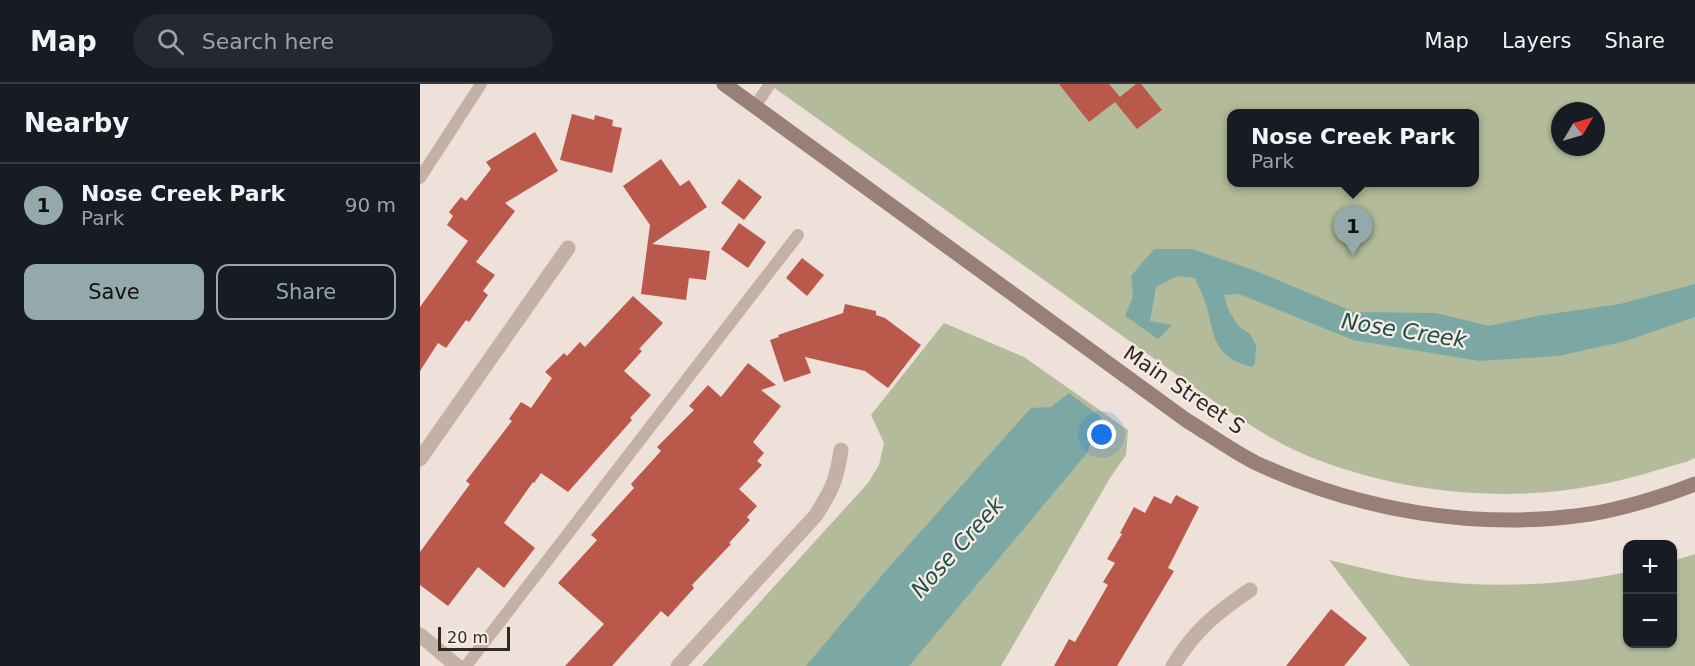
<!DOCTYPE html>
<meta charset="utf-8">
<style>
:root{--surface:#171b24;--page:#242831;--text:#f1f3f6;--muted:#9ea1a6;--line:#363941;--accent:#93a9aa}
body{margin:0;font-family:"DejaVu Sans",sans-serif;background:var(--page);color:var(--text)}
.controls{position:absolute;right:18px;bottom:18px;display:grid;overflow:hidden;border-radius:12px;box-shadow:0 2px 4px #0004}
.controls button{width:54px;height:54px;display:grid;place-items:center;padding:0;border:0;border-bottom:2px solid var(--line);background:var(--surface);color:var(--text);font:30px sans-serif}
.compass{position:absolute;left:1131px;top:18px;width:54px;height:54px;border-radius:50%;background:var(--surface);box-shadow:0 2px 4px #0004;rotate:52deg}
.scale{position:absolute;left:18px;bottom:15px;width:72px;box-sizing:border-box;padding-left:6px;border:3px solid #322826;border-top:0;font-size:16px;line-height:21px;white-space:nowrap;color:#322826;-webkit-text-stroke:4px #f6ece4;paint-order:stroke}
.you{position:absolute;left:682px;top:351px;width:21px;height:21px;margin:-15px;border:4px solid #fff;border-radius:50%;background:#1a73e8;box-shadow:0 0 0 9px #1a73e833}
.badge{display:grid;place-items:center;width:39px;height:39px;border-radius:50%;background:var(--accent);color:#111;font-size:20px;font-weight:700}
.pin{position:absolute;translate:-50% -50px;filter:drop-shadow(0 2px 3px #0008)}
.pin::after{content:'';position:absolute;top:32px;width:21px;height:18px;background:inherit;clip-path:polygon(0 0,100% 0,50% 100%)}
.popup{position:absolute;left:807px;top:25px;width:252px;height:78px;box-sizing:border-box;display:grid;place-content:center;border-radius:12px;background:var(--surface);filter:drop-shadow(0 2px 4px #0005);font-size:20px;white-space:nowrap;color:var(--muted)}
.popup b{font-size:22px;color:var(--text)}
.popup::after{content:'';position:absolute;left:50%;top:100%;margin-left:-12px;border:12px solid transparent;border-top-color:var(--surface)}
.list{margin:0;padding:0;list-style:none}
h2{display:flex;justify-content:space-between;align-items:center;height:78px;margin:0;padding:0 24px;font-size:26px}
h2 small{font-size:20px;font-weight:400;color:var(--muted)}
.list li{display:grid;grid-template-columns:39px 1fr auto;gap:18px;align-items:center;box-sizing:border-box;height:84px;padding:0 24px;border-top:2px solid var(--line)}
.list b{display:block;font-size:22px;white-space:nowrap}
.list p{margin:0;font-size:20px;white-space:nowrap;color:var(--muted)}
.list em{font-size:20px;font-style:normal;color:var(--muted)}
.actions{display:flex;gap:12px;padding:18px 24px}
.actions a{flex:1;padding:14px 0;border:2px solid var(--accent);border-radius:12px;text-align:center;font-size:21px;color:var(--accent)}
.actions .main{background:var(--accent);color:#111}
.icon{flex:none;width:33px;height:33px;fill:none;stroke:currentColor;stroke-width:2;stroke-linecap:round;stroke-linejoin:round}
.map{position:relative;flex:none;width:1275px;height:582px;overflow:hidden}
header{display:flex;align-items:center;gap:36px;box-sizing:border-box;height:84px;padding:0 30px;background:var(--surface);border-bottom:2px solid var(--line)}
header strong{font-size:28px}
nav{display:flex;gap:33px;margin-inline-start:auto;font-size:21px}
.search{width:420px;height:54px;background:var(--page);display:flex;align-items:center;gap:15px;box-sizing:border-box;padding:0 21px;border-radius:33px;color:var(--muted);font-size:22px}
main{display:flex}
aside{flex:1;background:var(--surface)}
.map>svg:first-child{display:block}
.green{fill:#b4bb9a;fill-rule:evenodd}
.water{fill:#7ba8a4}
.building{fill:#ba584b}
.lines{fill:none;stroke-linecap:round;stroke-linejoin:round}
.service{stroke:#c5b0a6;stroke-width:12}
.minor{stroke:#c5b0a6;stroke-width:15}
.secondary{stroke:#988078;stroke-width:15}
.labels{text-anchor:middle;stroke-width:4.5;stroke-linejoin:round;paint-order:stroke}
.street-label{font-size:21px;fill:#322826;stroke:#f6ece4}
.water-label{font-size:22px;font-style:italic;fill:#204f4c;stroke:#f6ece4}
</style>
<header>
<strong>Map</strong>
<div class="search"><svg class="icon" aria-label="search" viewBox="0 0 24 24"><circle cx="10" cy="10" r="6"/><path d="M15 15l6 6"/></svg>Search here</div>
<nav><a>Map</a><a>Layers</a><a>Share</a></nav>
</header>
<main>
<aside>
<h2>Nearby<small></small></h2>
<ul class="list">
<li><span class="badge">1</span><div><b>Nose Creek Park</b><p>Park</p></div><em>90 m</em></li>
</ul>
<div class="actions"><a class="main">Save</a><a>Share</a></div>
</aside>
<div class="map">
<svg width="1275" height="582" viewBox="0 0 1275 582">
<rect width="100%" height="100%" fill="#eee1d9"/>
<path class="green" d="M 349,0 L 1275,0 L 1275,374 L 1266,378 C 1236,386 1207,396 1177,401 C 1083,420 979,408 890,373 C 856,359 825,338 795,318 ZM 1140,27 L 1176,27 L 1176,63 L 1140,63 ZM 812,30 L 1054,30 L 1054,98 L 812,98 Z
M 524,239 L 604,273 L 708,346 L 706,371 L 690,394 L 581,582 L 282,582 L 448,399 L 459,381 L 464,359 L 451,331 Z
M 1275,470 L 1275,582 L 990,582 L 909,476 C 940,483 971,492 1003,496 C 1071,504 1141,502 1207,488 L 1208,560 L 1252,560 L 1253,477 Z"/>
<path class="water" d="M 734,165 L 772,165 L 839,188 L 934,228 L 1016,229 L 1069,242 L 1117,232 L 1200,220 L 1275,200 L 1275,233 L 1206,257 L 1138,272 L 1060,277 L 933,256 L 819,210 L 804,211 L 808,225 L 818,242 L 829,249 L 836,261 L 835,280 L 831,283 C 791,272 795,250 785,217 C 782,209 778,202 775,194 L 757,192 L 736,203 L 730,237 L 752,241 L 738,255 L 705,232 L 713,212 L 711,192 Z
M 649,309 L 681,333 L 667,369 L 489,582 L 386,582 L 469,483 L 611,324 L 631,323 Z"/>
<path class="building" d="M 639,0 L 689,0 L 700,13 L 716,0 L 721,0 L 742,26 L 717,45 L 695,18 L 669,38 Z
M 152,30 L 174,36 L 175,31 L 193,36 L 192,42 L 202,44 L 192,89 L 140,76 Z
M 115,48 L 138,87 L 85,119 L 95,127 L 56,178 L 75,191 L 63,207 L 68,211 L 49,238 L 46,236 L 26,264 L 18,259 L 0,287 L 0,223 L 48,157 L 27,141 L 33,132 L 29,128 L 41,113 L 46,117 L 71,85 L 66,78 Z
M 241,75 L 260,102 L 269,96 L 287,123 L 232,160 L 290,167 L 286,196 L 269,194 L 266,216 L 221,210 L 230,141 L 203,102 Z
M 319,95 L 342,113 L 324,136 L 301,119 Z
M 319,139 L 346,158 L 328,184 L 301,165 Z
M 382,174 L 404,191 L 387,212 L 366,194 Z
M 213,212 L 243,239 L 219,265 L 222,267 L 204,287 L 231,311 L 210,334 L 212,336 L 148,408 L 121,389 L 114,399 L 113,398 L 84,439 L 115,464 L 84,504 L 58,483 L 28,522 L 0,501 L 0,468 L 50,400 L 46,397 L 92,337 L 89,335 L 101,318 L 111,324 L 132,294 L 125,288 L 144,269 L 147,272 L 160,258 L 165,263 Z
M 425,220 L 456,227 L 456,231 L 465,234 L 501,261 L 468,304 L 445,287 L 385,273 L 391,289 L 364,298 L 350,256 L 359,253 L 358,251 L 423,229 Z
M 328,279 L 356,301 L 341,306 L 361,322 L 333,358 L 344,369 L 337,377 L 342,381 L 319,405 L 337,422 L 327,433 L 330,436 L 309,459 L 311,460 L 272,501 L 274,504 L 248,533 L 241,527 L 192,582 L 145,582 L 184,540 L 138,499 L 177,456 L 171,451 L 214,404 L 211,400 L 241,367 L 237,363 L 274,326 L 269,322 L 288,301 L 301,313 Z
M 756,411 L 779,423 L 748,484 L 754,487 L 697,582 L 634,582 L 649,555 L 655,558 L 688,501 L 683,498 L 695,479 L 687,475 L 702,450 L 700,449 L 714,423 L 725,429 L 734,412 L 751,420 Z
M 911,525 L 947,554 L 924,582 L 866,582 Z"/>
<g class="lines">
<path class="service" d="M 335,22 L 350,0
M 0,94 L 61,0
M 46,582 L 378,151"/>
<path class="minor" d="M 0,375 L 148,164
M 0,551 L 37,582
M 258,582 L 396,431 C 412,406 417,395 421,366
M 753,582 C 774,547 796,529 830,506"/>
<path class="secondary" d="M 304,0 L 766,336 C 789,350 812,367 836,379 C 939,427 1057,447 1170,430 C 1202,425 1245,412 1275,400"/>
</g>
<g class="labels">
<g class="street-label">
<text transform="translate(764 306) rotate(34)" y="7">Main Street S</text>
</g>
<g class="water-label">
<text transform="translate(984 246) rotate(9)" y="8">Nose Creek</text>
<text transform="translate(537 463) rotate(-48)" y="8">Nose Creek</text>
</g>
</g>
</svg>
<div class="controls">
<button>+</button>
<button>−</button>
</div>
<svg class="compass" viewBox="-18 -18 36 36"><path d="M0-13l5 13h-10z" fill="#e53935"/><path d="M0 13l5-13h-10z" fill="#9ea1a6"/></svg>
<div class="scale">20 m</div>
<div class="you"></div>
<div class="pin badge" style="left:933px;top:172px">1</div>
<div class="popup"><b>Nose Creek Park</b>Park</div>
</div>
</main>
